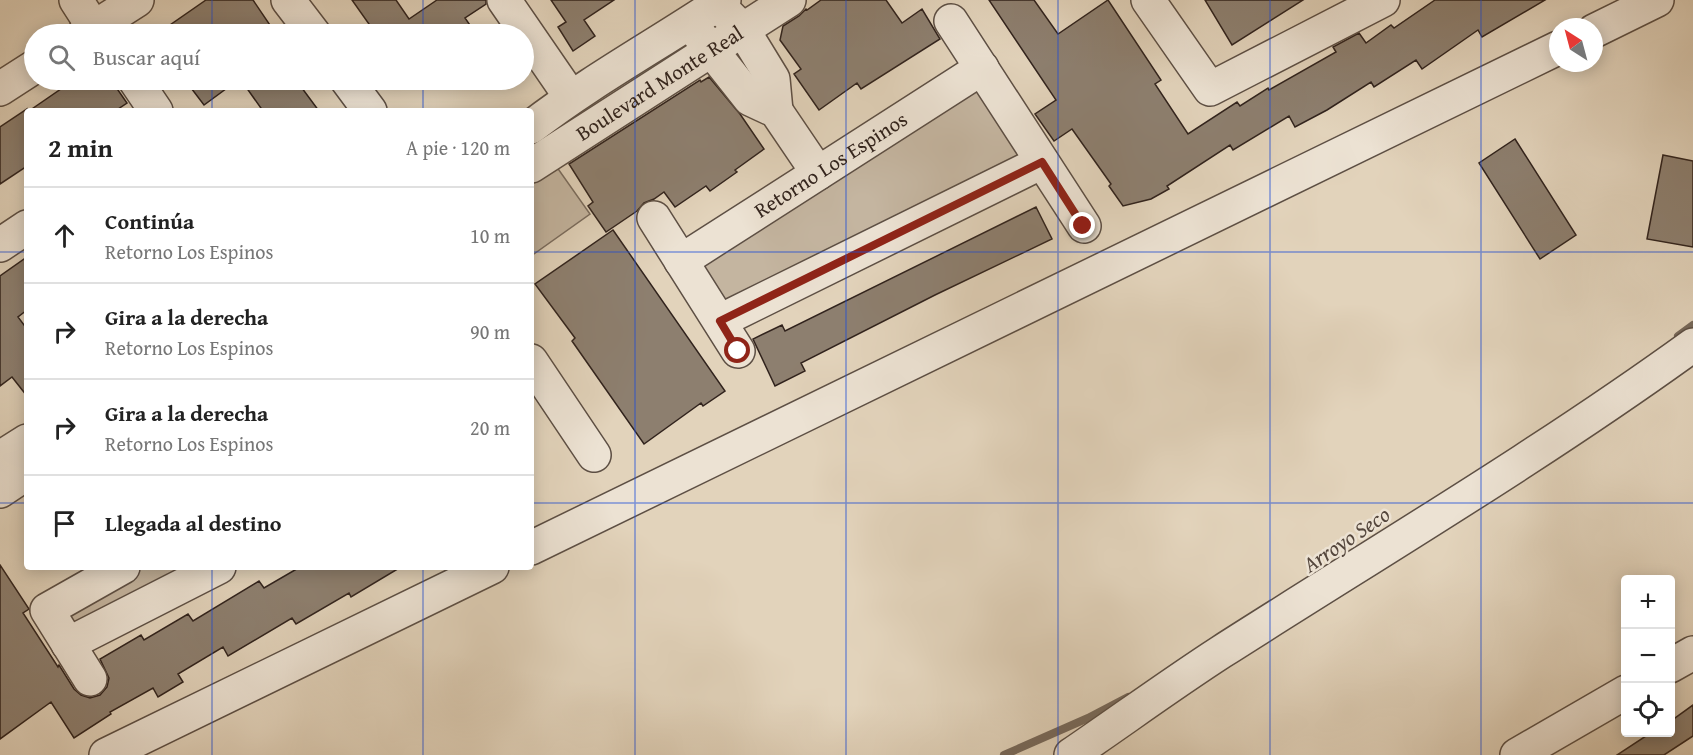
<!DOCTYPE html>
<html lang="es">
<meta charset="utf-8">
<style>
:root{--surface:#fff;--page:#f6f6f6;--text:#222;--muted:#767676;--line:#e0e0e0}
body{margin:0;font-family:"Gentium Book Plus",serif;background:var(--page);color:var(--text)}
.controls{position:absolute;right:18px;bottom:18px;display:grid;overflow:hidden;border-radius:6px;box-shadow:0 3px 15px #0003}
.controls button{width:54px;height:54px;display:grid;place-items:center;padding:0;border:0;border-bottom:2px solid var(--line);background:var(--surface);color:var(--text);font:30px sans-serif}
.compass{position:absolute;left:1549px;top:18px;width:54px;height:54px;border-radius:50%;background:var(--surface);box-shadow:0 3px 15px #0003;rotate:324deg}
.stop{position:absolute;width:18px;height:18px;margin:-14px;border:4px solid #8f2418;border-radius:50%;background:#fff}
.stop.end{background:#8f2418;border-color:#fff;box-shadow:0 2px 6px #0008}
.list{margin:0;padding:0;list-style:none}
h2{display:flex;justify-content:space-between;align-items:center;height:78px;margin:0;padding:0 24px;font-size:26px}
h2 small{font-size:20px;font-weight:400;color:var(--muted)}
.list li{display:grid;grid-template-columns:39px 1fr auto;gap:18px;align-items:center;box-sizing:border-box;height:96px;padding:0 24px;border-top:2px solid var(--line)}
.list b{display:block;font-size:22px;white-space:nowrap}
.list p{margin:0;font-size:20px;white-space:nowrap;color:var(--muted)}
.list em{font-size:20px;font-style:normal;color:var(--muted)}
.icon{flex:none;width:33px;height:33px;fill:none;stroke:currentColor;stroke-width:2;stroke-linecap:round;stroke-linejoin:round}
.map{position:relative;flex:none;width:1693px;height:755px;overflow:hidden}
.search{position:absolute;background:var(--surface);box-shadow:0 3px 15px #0003;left:24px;top:24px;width:510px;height:66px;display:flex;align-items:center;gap:15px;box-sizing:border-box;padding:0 21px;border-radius:33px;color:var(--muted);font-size:22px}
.panel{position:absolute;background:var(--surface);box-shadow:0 3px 15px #0003;left:24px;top:108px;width:510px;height:462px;border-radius:6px}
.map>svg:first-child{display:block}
.green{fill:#c4b5a0;stroke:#7a6c5e;stroke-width:1.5}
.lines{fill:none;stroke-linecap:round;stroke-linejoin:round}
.stream{stroke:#77695b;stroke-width:8}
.building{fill:#8d7f6f;stroke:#31231d;stroke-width:1.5}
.street-casing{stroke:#5d4f44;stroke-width:36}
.street{stroke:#ece2d3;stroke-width:33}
.route{stroke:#8f2418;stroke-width:8}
.grid{fill:none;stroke:#1d4ed8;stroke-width:1.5;stroke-opacity:0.55}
.labels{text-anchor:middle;stroke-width:5;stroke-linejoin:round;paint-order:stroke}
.street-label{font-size:21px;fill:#31231d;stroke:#ece2d3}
.water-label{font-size:22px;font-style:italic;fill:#54463c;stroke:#ece2d3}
</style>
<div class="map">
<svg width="1693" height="755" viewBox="0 0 1693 755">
<rect width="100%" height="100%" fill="#e2d3bb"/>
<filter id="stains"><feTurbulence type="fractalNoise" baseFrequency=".00333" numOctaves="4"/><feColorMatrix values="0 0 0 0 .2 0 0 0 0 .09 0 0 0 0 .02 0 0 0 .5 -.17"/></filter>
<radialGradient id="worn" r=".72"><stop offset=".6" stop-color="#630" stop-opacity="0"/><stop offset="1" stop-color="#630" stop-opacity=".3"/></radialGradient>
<path class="green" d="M 978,81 L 1025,156 L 720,311 L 692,265 Z
M 549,156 L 590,214 L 531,256 L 531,168 Z
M 123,567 L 202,567 L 72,635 L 60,609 Z"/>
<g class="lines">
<path class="stream" d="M 1678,336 L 1693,325
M 1004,755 L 1088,718 L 1128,697"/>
</g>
<path class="building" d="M 206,0 L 253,0 L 276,34 L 157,34 Z
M 352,0 L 396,0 L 409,19 L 437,0 L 486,0 L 486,4 L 465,18 L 476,34 L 376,34 Z
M 551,0 L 614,0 L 584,20 L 595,36 L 573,51 L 558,27 L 566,22 Z
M 821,0 L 886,0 L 902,23 L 922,9 L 940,39 L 861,89 L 857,83 L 819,110 L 794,74 L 801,69 L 780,40 L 783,26 L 799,16 L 806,9 L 807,10 Z
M 989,0 L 1034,0 L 1058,34 L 1108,0 L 1161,80 L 1155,84 L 1188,134 L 1237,102 L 1240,106 L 1268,88 L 1269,90 L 1336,52 L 1333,47 L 1359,33 L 1366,43 L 1391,25 L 1394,28 L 1435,0 L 1545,0 L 1482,37 L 1478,30 L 1422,69 L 1416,60 L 1374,87 L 1371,82 L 1327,110 L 1295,127 L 1289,116 L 1233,150 L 1230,145 L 1167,186 L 1169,189 L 1151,199 L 1123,206 L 1109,186 L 1111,184 L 1072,129 L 1054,141 L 1035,114 L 1056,100 Z
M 1205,0 L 1303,0 L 1232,45 Z
M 709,77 L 740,114 L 764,149 L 735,170 L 737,172 L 710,191 L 706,186 L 675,207 L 664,192 L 654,199 L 644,203 L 637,211 L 606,232 L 588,206 L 593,202 L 569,164 L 700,80 L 701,82 Z
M 74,80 L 111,80 L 127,103 L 115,111 L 29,111 Z
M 185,80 L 238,80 L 204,105 Z
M 241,80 L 296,80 L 319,111 L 263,111 Z
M 27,109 L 27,166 L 0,184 L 0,127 Z
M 1515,139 L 1576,235 L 1540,259 L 1479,163 Z
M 1663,155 L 1693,161 L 1693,247 L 1647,239 Z
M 1036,207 L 1052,239 L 935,295 L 801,363 L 805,371 L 775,386 L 753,339 L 782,325 L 785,331 Z
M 613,230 L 725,391 L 703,406 L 701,403 L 644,444 L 572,341 L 575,338 L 535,284 Z
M 27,257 L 27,310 L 18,317 L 27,329 L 27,396 L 12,377 L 0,386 L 0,276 Z
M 0,565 L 29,609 L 23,613 L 58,667 L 59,665 L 74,689 L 81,695 L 90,698 L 100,695 L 107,687 L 109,678 L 100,659 L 141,635 L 144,640 L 188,614 L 193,621 L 259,581 L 264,588 L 300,567 L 401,567 L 351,597 L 349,593 L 296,624 L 292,618 L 228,656 L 223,647 L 178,674 L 183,682 L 158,697 L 153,688 L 110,712 L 111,714 L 74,738 L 51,702 L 0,739 Z
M 1693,705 L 1693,736 L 1664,755 L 1617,755 L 1652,732 L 1671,732 L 1671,721 Z"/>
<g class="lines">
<defs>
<g id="street">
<path d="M 76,0 L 94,28"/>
<path d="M 288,0 L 314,34"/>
<path d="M 504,0 L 570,96"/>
<path d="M 1148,0 L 1210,89 L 1383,0"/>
<path d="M 727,14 L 743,30 L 773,79 L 776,111"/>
<path d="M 951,21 L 1084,226"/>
<path d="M 1594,31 L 1657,0"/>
<path d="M 697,32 L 750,99 L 776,111 L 818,173"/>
<path d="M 84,34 L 137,0"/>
<path d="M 135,80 L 156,111"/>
<path d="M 347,80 L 370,111"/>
<path d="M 0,89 L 34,67"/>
<path d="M 531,127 C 592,80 660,43 724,0"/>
<path id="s1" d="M 531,166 L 789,0"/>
<path d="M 654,218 L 738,351"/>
<path d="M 0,245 L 27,227"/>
<path id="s2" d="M 681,261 L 982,68"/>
<path d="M 720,321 L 1042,162"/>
<path d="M 531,361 L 594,455"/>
<path d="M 0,458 L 27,441"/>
<path d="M 0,491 L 27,473"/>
<path d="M 531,548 L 1558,48"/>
<path d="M 68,644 L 219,567"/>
<path d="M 1670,666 L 1693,653"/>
<path d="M 90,679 L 47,610 L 123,567"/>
<path d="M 106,755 L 492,567"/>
<path d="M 1071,755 C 1121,721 1170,685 1221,652 C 1379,551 1541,455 1693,345"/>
<path d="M 1517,755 L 1626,692"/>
</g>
</defs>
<use href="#street" class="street-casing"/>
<use href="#street" class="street"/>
</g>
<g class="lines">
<path class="route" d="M 738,351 L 720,321 L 1042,162 L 1083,226"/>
</g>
<path class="grid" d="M 212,0 L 212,34M 423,0 L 423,34M 635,0 L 635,755M 846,0 L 846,755M 1058,0 L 1058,755M 1270,0 L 1270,755M 1481,0 L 1481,755M 212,80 L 212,111M 423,80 L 423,111M 0,252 L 27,252M 531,252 L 1693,252M 0,503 L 27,503M 531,503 L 1693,503M 212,567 L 212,755M 423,567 L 423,755"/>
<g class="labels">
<g class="street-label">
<text dy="7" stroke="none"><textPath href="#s1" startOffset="153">Boulevard Monte Real</textPath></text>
<text dy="7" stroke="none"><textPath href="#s2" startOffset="178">Retorno Los Espinos</textPath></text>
</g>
<g class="water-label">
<text transform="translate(1346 539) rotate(-34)" y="8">Arroyo Seco</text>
</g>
</g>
<rect width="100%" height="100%" filter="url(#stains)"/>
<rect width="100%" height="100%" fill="url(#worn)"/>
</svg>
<div class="controls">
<button>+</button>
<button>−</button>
<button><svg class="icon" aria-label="locate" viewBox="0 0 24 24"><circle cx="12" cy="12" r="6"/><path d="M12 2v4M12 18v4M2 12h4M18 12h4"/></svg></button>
</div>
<svg class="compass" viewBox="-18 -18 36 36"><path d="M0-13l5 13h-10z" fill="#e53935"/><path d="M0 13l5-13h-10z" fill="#767676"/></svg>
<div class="stop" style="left:738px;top:351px"></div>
<div class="stop end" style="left:1083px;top:226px"></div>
<div class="search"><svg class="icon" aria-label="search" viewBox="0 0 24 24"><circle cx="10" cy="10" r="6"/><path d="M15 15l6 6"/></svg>Buscar aquí</div>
<section class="panel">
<h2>2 min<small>A pie · 120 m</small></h2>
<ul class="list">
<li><svg class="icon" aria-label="ahead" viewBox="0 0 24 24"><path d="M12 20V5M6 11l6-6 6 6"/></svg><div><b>Continúa</b><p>Retorno Los Espinos</p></div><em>10 m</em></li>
<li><svg class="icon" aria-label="right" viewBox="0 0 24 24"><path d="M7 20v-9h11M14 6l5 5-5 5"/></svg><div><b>Gira a la derecha</b><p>Retorno Los Espinos</p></div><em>90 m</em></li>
<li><svg class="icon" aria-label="right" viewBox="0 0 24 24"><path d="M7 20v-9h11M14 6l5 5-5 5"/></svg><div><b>Gira a la derecha</b><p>Retorno Los Espinos</p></div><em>20 m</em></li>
<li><svg class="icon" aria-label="arrive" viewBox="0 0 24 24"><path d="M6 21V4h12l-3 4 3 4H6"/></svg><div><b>Llegada al destino</b></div></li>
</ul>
</section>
</div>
